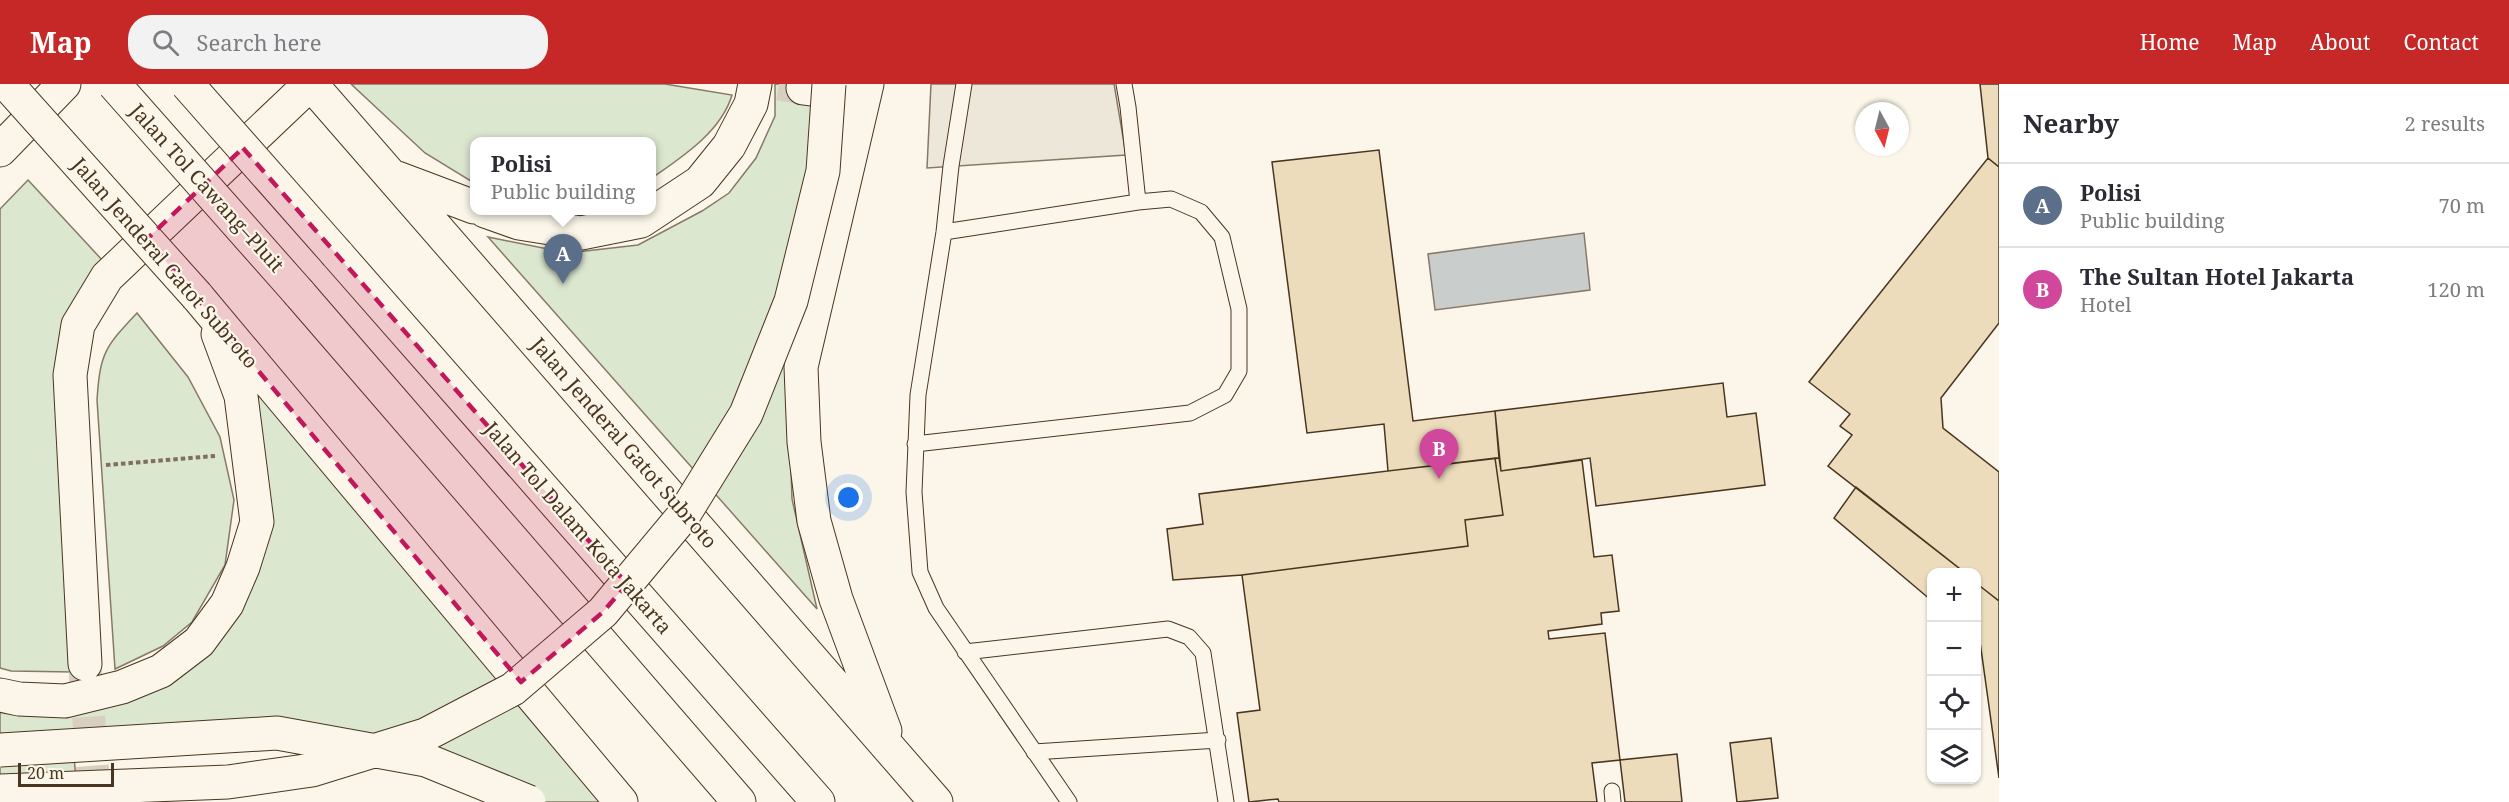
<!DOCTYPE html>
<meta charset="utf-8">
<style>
:root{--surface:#fff;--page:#f2f2f3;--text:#2b2b33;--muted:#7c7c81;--line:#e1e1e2;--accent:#c62828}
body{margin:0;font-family:"Noto Serif",serif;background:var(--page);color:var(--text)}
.controls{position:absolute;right:18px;bottom:18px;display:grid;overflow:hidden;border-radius:12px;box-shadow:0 2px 4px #0004}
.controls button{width:54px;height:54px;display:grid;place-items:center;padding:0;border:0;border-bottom:2px solid var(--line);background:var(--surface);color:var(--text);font:30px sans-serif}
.compass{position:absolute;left:1855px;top:18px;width:54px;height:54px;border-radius:50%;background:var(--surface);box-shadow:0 2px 4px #0004;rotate:173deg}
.scale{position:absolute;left:18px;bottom:15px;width:96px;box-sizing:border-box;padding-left:6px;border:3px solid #4a3520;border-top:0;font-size:16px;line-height:21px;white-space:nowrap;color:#4a3520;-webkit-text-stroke:4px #fbf6e9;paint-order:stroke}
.you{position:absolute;left:849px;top:414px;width:21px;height:21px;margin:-15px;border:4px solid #fff;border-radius:50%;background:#1a73e8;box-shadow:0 0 0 9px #1a73e833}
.badge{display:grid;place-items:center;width:39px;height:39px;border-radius:50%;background:var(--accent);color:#fff;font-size:20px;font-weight:700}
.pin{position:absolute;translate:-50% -50px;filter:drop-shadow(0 2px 3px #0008)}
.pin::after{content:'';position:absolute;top:32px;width:21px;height:18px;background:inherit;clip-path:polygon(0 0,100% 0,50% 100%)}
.popup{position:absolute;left:470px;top:53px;width:186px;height:78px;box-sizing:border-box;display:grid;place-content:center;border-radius:12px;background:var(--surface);filter:drop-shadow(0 2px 4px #0005);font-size:20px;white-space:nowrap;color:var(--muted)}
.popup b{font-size:22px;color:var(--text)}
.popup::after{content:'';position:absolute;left:50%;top:100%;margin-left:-12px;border:12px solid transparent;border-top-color:var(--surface)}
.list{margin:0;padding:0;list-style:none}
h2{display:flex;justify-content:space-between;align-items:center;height:78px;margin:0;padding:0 24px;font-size:26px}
h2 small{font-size:20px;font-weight:400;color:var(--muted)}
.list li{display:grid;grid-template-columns:39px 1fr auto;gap:18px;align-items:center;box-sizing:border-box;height:84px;padding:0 24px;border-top:2px solid var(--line)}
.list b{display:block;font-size:22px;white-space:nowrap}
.list p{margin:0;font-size:20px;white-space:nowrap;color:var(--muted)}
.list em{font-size:20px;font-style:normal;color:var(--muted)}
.icon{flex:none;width:33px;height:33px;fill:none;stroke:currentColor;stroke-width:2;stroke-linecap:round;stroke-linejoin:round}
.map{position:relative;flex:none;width:1999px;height:718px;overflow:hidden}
header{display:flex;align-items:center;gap:36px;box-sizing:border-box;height:84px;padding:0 30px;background:var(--accent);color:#fff}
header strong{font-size:28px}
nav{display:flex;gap:33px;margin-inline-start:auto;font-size:21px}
.search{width:420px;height:54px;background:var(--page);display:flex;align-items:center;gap:15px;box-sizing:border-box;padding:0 21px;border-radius:24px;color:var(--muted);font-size:22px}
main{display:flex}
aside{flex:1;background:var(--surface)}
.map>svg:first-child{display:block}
.green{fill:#dce7d0;stroke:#887966;stroke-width:1.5}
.parking{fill:#ede7d9;stroke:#887966;stroke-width:1.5}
.water{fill:#c9cecd;stroke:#887966;stroke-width:1.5}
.building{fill:#ecdcbc;stroke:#4a3520;stroke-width:1.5}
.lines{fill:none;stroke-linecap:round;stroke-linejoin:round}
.highway-tunnel{stroke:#d8cfc1;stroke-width:33;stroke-dasharray:33 16;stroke-linecap:butt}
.lane-casing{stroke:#4a3520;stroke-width:17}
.primary-casing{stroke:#4a3520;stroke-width:35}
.highway-casing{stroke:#4a3520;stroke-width:35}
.path{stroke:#7f6f5c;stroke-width:4;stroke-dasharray:4.5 3;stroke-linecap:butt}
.lane{stroke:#fbf6e9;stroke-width:15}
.primary{stroke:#fbf6e9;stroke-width:33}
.highway{stroke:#fbf6e9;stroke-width:33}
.highway-bridge-casing{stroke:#4a3520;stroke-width:35;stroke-linecap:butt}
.highway-bridge{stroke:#fbf6e9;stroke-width:33}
.marked{fill:#c2185b;fill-opacity:0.2;stroke:#c2185b;stroke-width:4.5;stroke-dasharray:12 8;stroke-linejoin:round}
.labels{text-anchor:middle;stroke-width:4.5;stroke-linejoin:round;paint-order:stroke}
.street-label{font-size:20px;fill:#4a3520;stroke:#fbf6e9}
</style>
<header>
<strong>Map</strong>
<div class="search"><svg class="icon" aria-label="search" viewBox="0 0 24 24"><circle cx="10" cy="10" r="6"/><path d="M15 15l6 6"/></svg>Search here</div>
<nav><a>Home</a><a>Map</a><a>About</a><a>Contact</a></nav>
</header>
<main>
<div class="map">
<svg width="1999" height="718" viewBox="0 0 1999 718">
<rect width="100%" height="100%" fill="#fbf6e9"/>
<path class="green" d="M 351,0 L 665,0 L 732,11 C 721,48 682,73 652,94 L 652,58 L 474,58 L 474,99 L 425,69 Z
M 775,0 L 850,0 L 788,293 L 792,415 L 817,525 L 488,153 L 568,169 L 638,161 L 702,127 L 729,109 L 756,74 L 775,32 Z
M 28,96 L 104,178 L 70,225 L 73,588 L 11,587 L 0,584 L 0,125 Z
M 137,229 L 188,293 L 220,353 L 234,416 L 225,481 L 192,538 L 163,562 L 115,585 L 97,316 C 100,269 105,263 137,229 Z
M 211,230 L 621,718 L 529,718 L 277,649 L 73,662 L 77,706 L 0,708 L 0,611 L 65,617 L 199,558 L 257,438 Z"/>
<path class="parking" d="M 931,0 L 1114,0 L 1126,71 L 927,84 Z"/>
<path class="water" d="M 1584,149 L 1590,206 L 1435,226 L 1428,170 Z"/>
<path class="building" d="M 1980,0 L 1999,0 L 1999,83 L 1988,74 Z
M 1379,66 L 1413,337 L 1495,327 L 1499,374 L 1388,387 L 1384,340 L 1307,349 L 1272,78 Z
M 1988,74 L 1999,83 L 1999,239 L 1941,314 L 1943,344 L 1999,388 L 1999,517 L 1976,499 L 1976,488 L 1964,488 L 1828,382 L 1852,351 L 1840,342 L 1850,330 L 1809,298 Z
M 1723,299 L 1727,333 L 1756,329 L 1765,401 L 1596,422 L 1590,374 L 1501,387 L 1495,327 Z
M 1495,374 L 1503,431 L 1465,436 L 1468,462 L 1242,491 L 1173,496 L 1167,445 L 1203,440 L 1199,410 Z
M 1495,374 L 1499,374 L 1501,387 L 1582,376 L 1594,473 L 1612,471 L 1619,527 L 1601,529 L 1602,540 L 1548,547 L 1549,555 L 1605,549 L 1620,676 L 1592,679 L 1597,718 L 1279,718 L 1278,715 L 1249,718 L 1237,629 L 1260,626 L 1242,491 L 1468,462 L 1465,436 L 1503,431 Z
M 1856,403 L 1964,488 L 1932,488 L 1932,517 L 1834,434 Z
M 1976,499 L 1999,517 L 1999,694 L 1980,558 L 1976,555 Z
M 1771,654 L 1778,714 L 1737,718 L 1730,659 Z
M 1677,670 L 1682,718 L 1625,718 L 1620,676 Z"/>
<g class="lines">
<path class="highway-tunnel" d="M 779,0 L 803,4
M 85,584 L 95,718"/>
<defs>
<path id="lane" d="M 964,0 L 951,82 L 944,148 L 918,311 L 914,408 L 920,488 L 936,524 L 1069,718
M 1124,0 L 1128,23 L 1138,118
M 915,360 L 1190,329 L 1225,311 L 1239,287 L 1239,225 L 1222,153 L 1201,128 L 1171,115 L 1138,118 L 944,148
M 965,568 L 1168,545 L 1189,553 L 1203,569 L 1226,718
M 1034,668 L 1218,656
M 1612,707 L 1613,718"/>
<path id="primary" d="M 0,66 L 64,0"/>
<path id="highway" d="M 311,0 L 936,718
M 867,0 L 801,283 L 804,358 L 814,437 L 836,515 L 885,647
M 803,4 L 857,11
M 397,94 L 474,123
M 485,127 L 519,139 L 581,149 L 641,137 L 700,98 L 729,62 L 751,20 L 755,0
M 337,170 L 818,718
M 299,209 L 739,718
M 197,212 L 621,718
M 85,580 L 70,291 L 78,241 L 107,193 L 310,0
M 0,611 L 19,615 L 65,617 L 122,603 L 161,587 L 199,558 L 227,520 L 243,483 L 257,438 L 241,312 L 218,250"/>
</defs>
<use href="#lane" class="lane-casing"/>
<use href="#primary" class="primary-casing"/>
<use href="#highway" class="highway-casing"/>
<path class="path" d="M 106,381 L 215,372"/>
<use href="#lane" class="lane"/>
<use href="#primary" class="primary"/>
<use href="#highway" class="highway"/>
<defs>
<path id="highway-bridge" d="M 7,0 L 197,212
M 114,0 L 299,209
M 187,0 L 337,170
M 0,666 L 277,649 L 426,676 L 529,718
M 0,707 L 228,698 L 312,686 L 425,651 L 513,605 L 603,528 L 683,432 L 746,330 L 791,217 L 823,87 L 829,0"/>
</defs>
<use href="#highway-bridge" class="highway-bridge-casing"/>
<use href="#highway-bridge" class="highway-bridge"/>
</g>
<path class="marked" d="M 243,64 L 627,500 L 603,528 L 521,598 L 147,155 Z"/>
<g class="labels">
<g class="street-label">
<text transform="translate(207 104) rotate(48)" y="7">Jalan Tol Cawang–Pluit</text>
<text transform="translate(165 179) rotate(49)" y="7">Jalan Jenderal Gatot Subroto</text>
<text transform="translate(624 359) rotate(49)" y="7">Jalan Jenderal Gatot Subroto</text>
<text transform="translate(578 444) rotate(49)" y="7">Jalan Tol Dalam Kota Jakarta</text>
</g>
</g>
</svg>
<div class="controls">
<button>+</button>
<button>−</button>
<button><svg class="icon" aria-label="locate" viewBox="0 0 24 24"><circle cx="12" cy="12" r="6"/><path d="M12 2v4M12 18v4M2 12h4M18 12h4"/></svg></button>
<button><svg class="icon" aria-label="layers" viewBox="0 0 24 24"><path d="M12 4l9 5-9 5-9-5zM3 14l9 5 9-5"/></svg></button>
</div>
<svg class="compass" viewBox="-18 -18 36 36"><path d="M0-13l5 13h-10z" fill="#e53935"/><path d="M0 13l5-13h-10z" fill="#7c7c81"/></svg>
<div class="scale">20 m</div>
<div class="you"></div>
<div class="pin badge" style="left:563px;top:200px;background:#5c6f8a">A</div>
<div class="popup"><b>Polisi</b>Public building</div>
<div class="pin badge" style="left:1439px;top:395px;background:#d1479c">B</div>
</div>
<aside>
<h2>Nearby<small>2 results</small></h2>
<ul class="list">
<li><span class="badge" style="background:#5c6f8a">A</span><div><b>Polisi</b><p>Public building</p></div><em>70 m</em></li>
<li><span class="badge" style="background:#d1479c">B</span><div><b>The Sultan Hotel Jakarta</b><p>Hotel</p></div><em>120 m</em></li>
</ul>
</aside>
</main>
